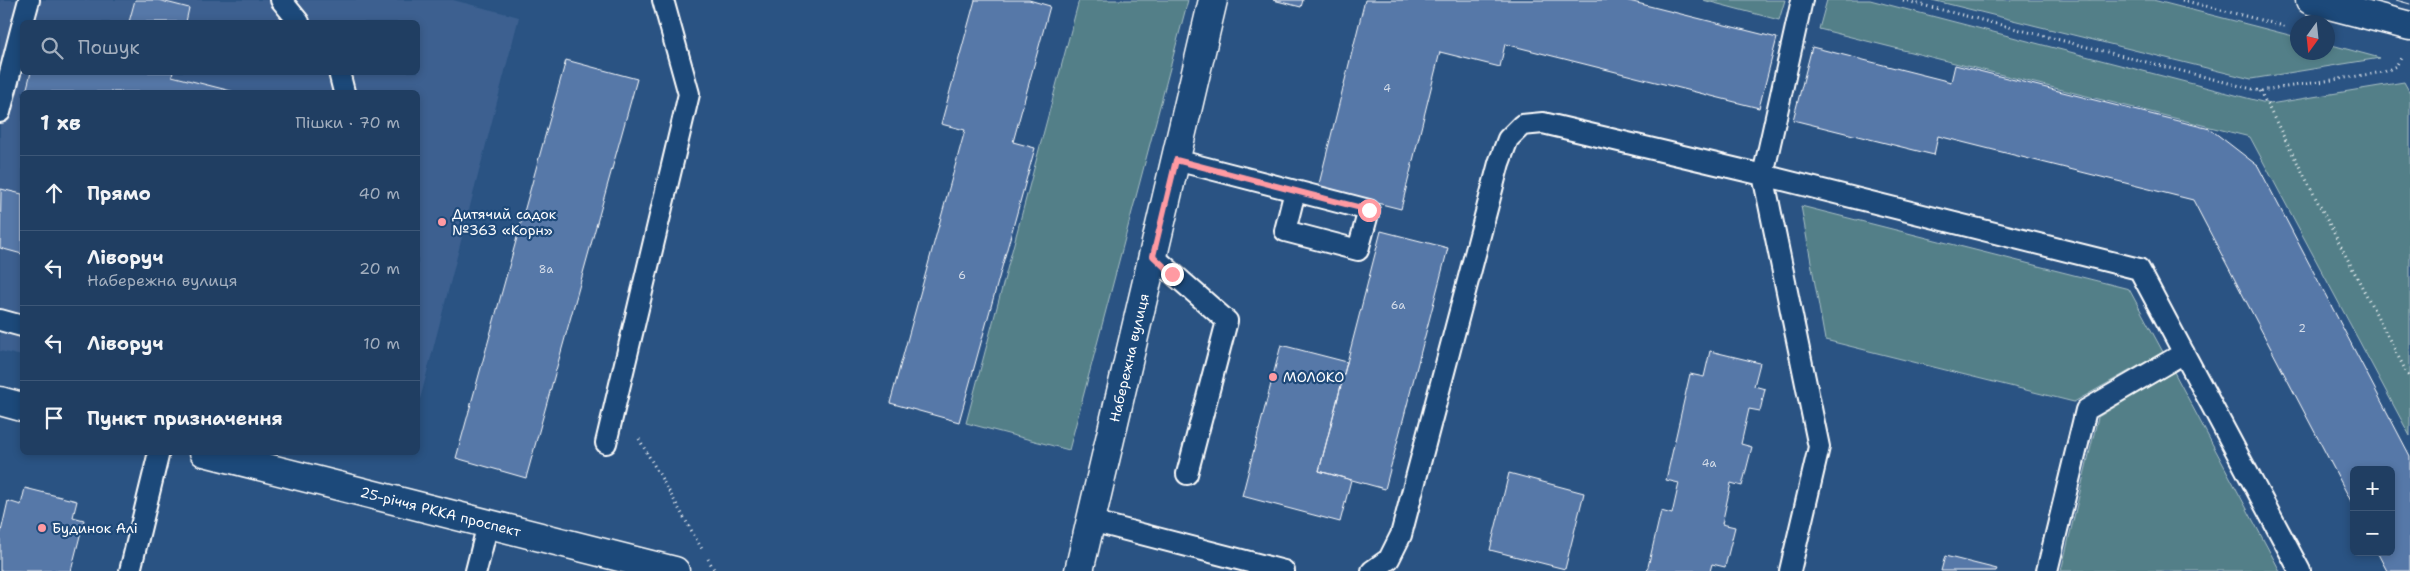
<!DOCTYPE html>
<html lang="uk">
<meta charset="utf-8">
<style>
:root{--surface:#203e62;--page:#2d496b;--text:#f1f3f6;--muted:#a2aebe;--line:#3d5777}
body{margin:0;font-family:"Shantell Sans",sans-serif;background:var(--page);color:var(--text)}
.controls{position:absolute;right:15px;bottom:15px;display:grid;overflow:hidden;border-radius:8px;box-shadow:0 2px 8px #0003}
.controls button{width:45px;height:45px;display:grid;place-items:center;padding:0;border:0;border-bottom:1px solid var(--line);background:var(--surface);color:var(--text);font:25px sans-serif}
.compass{position:absolute;left:2290px;top:15px;width:45px;height:45px;border-radius:50%;background:var(--surface);box-shadow:0 2px 8px #0003;rotate:195deg}
.stop{position:absolute;width:15px;height:15px;margin:-11px;border:4px solid #ff9aa2;border-radius:50%;background:#fff}
.stop.end{background:#ff9aa2;border-color:#fff;box-shadow:0 1px 5px #0008}
.list{margin:0;padding:0;list-style:none}
h2{display:flex;justify-content:space-between;align-items:center;height:65px;margin:0;padding:0 20px;font-size:21px}
h2 small{font-size:16px;font-weight:400;color:var(--muted)}
.list li{display:grid;grid-template-columns:32px 1fr auto;gap:15px;align-items:center;box-sizing:border-box;height:75px;padding:0 20px;border-top:1px solid var(--line)}
.list b{display:block;font-size:19px;white-space:nowrap}
.list p{margin:0;font-size:16px;white-space:nowrap;color:var(--muted)}
.list em{font-size:16px;font-style:normal;color:var(--muted)}
.icon{flex:none;width:28px;height:28px;fill:none;stroke:currentColor;stroke-width:2;stroke-linecap:round;stroke-linejoin:round}
.map{position:relative;flex:none;width:2410px;height:571px;overflow:hidden}
.search{position:absolute;background:var(--surface);box-shadow:0 2px 8px #0003;left:20px;top:20px;width:400px;height:55px;display:flex;align-items:center;gap:12px;box-sizing:border-box;padding:0 18px;border-radius:8px;color:var(--muted);font-size:19px}
.panel{position:absolute;background:var(--surface);box-shadow:0 2px 8px #0003;left:20px;top:90px;width:400px;height:365px;border-radius:8px}
.map>svg:first-child{display:block}
.built{fill:#3c6190;fill-rule:evenodd}
.green{fill:#527f88;stroke:#a8bfc4}
.building{fill:#5778a8;stroke:#fff}
.lines{fill:none;stroke-linecap:round;stroke-linejoin:round}
.lane-casing{stroke:#fff;stroke-width:24}
.street-casing{stroke:#fff;stroke-width:31}
.secondary-casing{stroke:#fff;stroke-width:31}
.path{stroke:#fff;stroke-width:3;stroke-dasharray:1 4;stroke-linecap:butt}
.lane{stroke:#1f4a7a;stroke-width:20}
.street{stroke:#1f4a7a;stroke-width:28}
.secondary{stroke:#1f4a7a;stroke-width:28}
.tram{stroke:#fff;stroke-width:1}
.route{stroke:#ff9aa2;stroke-width:6}
.poi-dot{fill:#ff9aa2;stroke:#1f4a7a;stroke-width:2}
.labels{text-anchor:middle;stroke-width:4.5;stroke-linejoin:round;paint-order:stroke}
.number-label{font-size:11px;fill:#d5dde9}
.poi-label{font-size:14px;fill:#fff;stroke:#1f4a7a;text-anchor:start}
.street-label{font-size:14px;fill:#fff;stroke:#1f4a7a}
</style>
<div class="map">
<svg width="2410" height="571" viewBox="0 0 2410 571">
<rect width="100%" height="100%" fill="#2a5383"/>
<filter id="ink" filterUnits="userSpaceOnUse"><feTurbulence type="fractalNoise" baseFrequency=".02" numOctaves="2"/><feDisplacementMap in="SourceGraphic" scale="10" xChannelSelector="R" yChannelSelector="G"/><feConvolveMatrix kernelMatrix="1 2 1 2 8 2 1 2 1" color-interpolation-filters="sRGB"/></filter>
<g filter="url(#ink)">
<path class="built" d="M 0,0 L 453,0 L 519,17 L 418,407 L 418,92 L 22,92 L 22,356 L 0,351 ZM 22,22 L 418,22 L 418,72 L 22,72 Z"/>
<path class="green" d="M 1079,0 L 1188,0 L 1069,450 L 966,423 Z
M 1703,0 L 1785,0 L 1779,20 Z
M 1827,0 L 1870,0 L 2270,104 L 2404,82 L 2410,93 L 2410,436 L 2250,137 L 1819,29 Z
M 1932,0 L 2153,0 L 2297,37 L 2298,52 L 2328,52 L 2328,44 L 2380,58 L 2251,79 Z
M 1801,206 L 2129,289 L 2163,352 L 2074,402 L 1825,340 Z
M 2174,372 L 2280,571 L 2061,571 L 2098,417 Z"/>
<path class="building" d="M 135,0 L 158,0 L 189,8 L 186,22 L 129,22 Z
M 975,0 L 1029,0 L 1050,6 L 1013,142 L 1035,148 L 959,422 L 890,403 L 965,130 L 941,124 Z
M 1273,0 L 1303,0 L 1301,7 Z
M 1365,0 L 1625,0 L 1777,38 L 1759,108 L 1505,44 L 1500,67 L 1440,52 L 1401,209 L 1318,188 Z
M 1812,47 L 1951,82 L 1955,65 L 2210,129 L 2258,166 L 2410,456 L 2410,571 L 2387,571 L 2377,552 L 2391,552 L 2391,470 L 2354,470 L 2354,507 L 2193,200 L 1938,136 L 1934,155 L 1793,120 Z
M 566,60 L 637,79 L 526,478 L 456,458 Z
M 31,72 L 173,72 L 172,76 L 235,92 L 26,92 Z
M 1,189 L 22,194 L 22,254 L 0,248 Z
M 1381,231 L 1448,248 L 1385,489 L 1319,471 Z
M 1281,345 L 1347,362 L 1319,471 L 1351,480 L 1340,522 L 1242,496 Z
M 1710,351 L 1760,363 L 1754,386 L 1765,389 L 1760,411 L 1749,409 L 1741,444 L 1752,447 L 1742,486 L 1731,483 L 1722,524 L 1735,527 L 1725,567 L 1712,564 L 1710,571 L 1647,571 L 1661,511 L 1672,514 L 1679,483 L 1666,480 L 1690,374 L 1704,377 Z
M 1509,473 L 1584,493 L 1565,569 L 1490,550 Z
M 25,488 L 77,501 L 73,517 L 84,520 L 71,571 L 0,571 L 0,536 L 8,501 L 21,505 Z
M 1945,556 L 1997,569 L 1996,571 L 1941,571 Z"/>
<g class="lines">
<defs>
<path id="lane" d="M 281,0 L 299,22
M 23,22 L 29,0
M 339,72 L 344,92
M 0,112 L 22,26
M 1176,160 L 1199,166 L 1369,210 L 1358,250 L 1285,231 L 1295,191
M 1153,256 L 1227,321 L 1187,474
M 0,320 L 22,326
M 606,443 L 689,94 L 663,0
M 1091,521 L 1284,571
M 130,571 L 159,452
M 476,571 L 488,524
M 1372,571 L 1389,559 L 1401,535 L 1499,163 L 1508,139 L 1522,125 L 1543,123 L 1763,175 L 1802,0
M 1790,571 L 1819,447 L 1763,175 L 2139,269 L 2300,571
M 2047,571 L 2086,410 L 2184,353"/>
<g id="street">
<path d="M 0,401 L 22,407"/>
<path id="s1" d="M 204,452 L 675,571"/>
<path id="s2" d="M 1079,571 L 1213,0"/>
</g>
<path id="secondary" d="M 2310,0 L 2410,26"/>
</defs>
<use href="#lane" class="lane-casing"/>
<use href="#street" class="street-casing"/>
<use href="#secondary" class="secondary-casing"/>
<path class="path" d="M 1903,0 L 2260,91 L 2384,72 L 2396,66 L 2401,58
M 2182,0 L 2288,27
M 2260,91 L 2410,379
M 639,439 L 702,549
M 708,559 L 715,571"/>
<use href="#lane" class="lane"/>
<use href="#street" class="street"/>
<use href="#secondary" class="secondary"/>
<path class="tram" d="M 2396,0 L 2410,4"/>
</g>
</g>
<g class="lines" filter="url(#ink)">
<path class="route" d="M 1172,274 L 1153,256 L 1176,160 L 1369,210"/>
</g>
<g class="poi-dot">
<circle cx="442" cy="222" r="5"/>
<circle cx="1273" cy="377" r="5"/>
<circle cx="42" cy="528" r="5"/>
</g>
<g class="labels">
<g class="number-label">
<text x="1387" y="92">4</text>
<text x="546" y="273">8а</text>
<text x="962" y="279">6</text>
<text x="1398" y="309">6а</text>
<text x="2302" y="332">2</text>
<text x="1709" y="467">4а</text>
</g>
<g class="poi-label">
<text x="452" y="219">Дитячий садок<tspan x="452" dy="16">№363 «Корн»</tspan></text>
<text x="1283" y="382">МОЛОКО</text>
<text x="52" y="533">Будинок Алі</text>
</g>
<g class="street-label">
<text dy="5" stroke="none"><textPath href="#s2" startOffset="219">Набережна вулиця</textPath></text>
<text dy="5" stroke="none"><textPath href="#s1" startOffset="244">25-річчя РККА проспект</textPath></text>
</g>
</g>
</svg>
<div class="controls">
<button>+</button>
<button>−</button>
</div>
<svg class="compass" viewBox="-18 -18 36 36"><path d="M0-13l5 13h-10z" fill="#e53935"/><path d="M0 13l5-13h-10z" fill="#a2aebe"/></svg>
<div class="stop" style="left:1369px;top:210px"></div>
<div class="stop end" style="left:1172px;top:274px"></div>
<div class="search"><svg class="icon" aria-label="search" viewBox="0 0 24 24"><circle cx="10" cy="10" r="6"/><path d="M15 15l6 6"/></svg>Пошук</div>
<section class="panel">
<h2>1 хв<small>Пішки · 70 m</small></h2>
<ul class="list">
<li><svg class="icon" aria-label="ahead" viewBox="0 0 24 24"><path d="M12 20V5M6 11l6-6 6 6"/></svg><div><b>Прямо</b></div><em>40 m</em></li>
<li><svg class="icon" aria-label="left" viewBox="0 0 24 24"><path d="M17 20v-9H6M10 6l-5 5 5 5"/></svg><div><b>Ліворуч</b><p>Набережна вулиця</p></div><em>20 m</em></li>
<li><svg class="icon" aria-label="left" viewBox="0 0 24 24"><path d="M17 20v-9H6M10 6l-5 5 5 5"/></svg><div><b>Ліворуч</b></div><em>10 m</em></li>
<li><svg class="icon" aria-label="arrive" viewBox="0 0 24 24"><path d="M6 21V4h12l-3 4 3 4H6"/></svg><div><b>Пункт призначення</b></div></li>
</ul>
</section>
</div>
